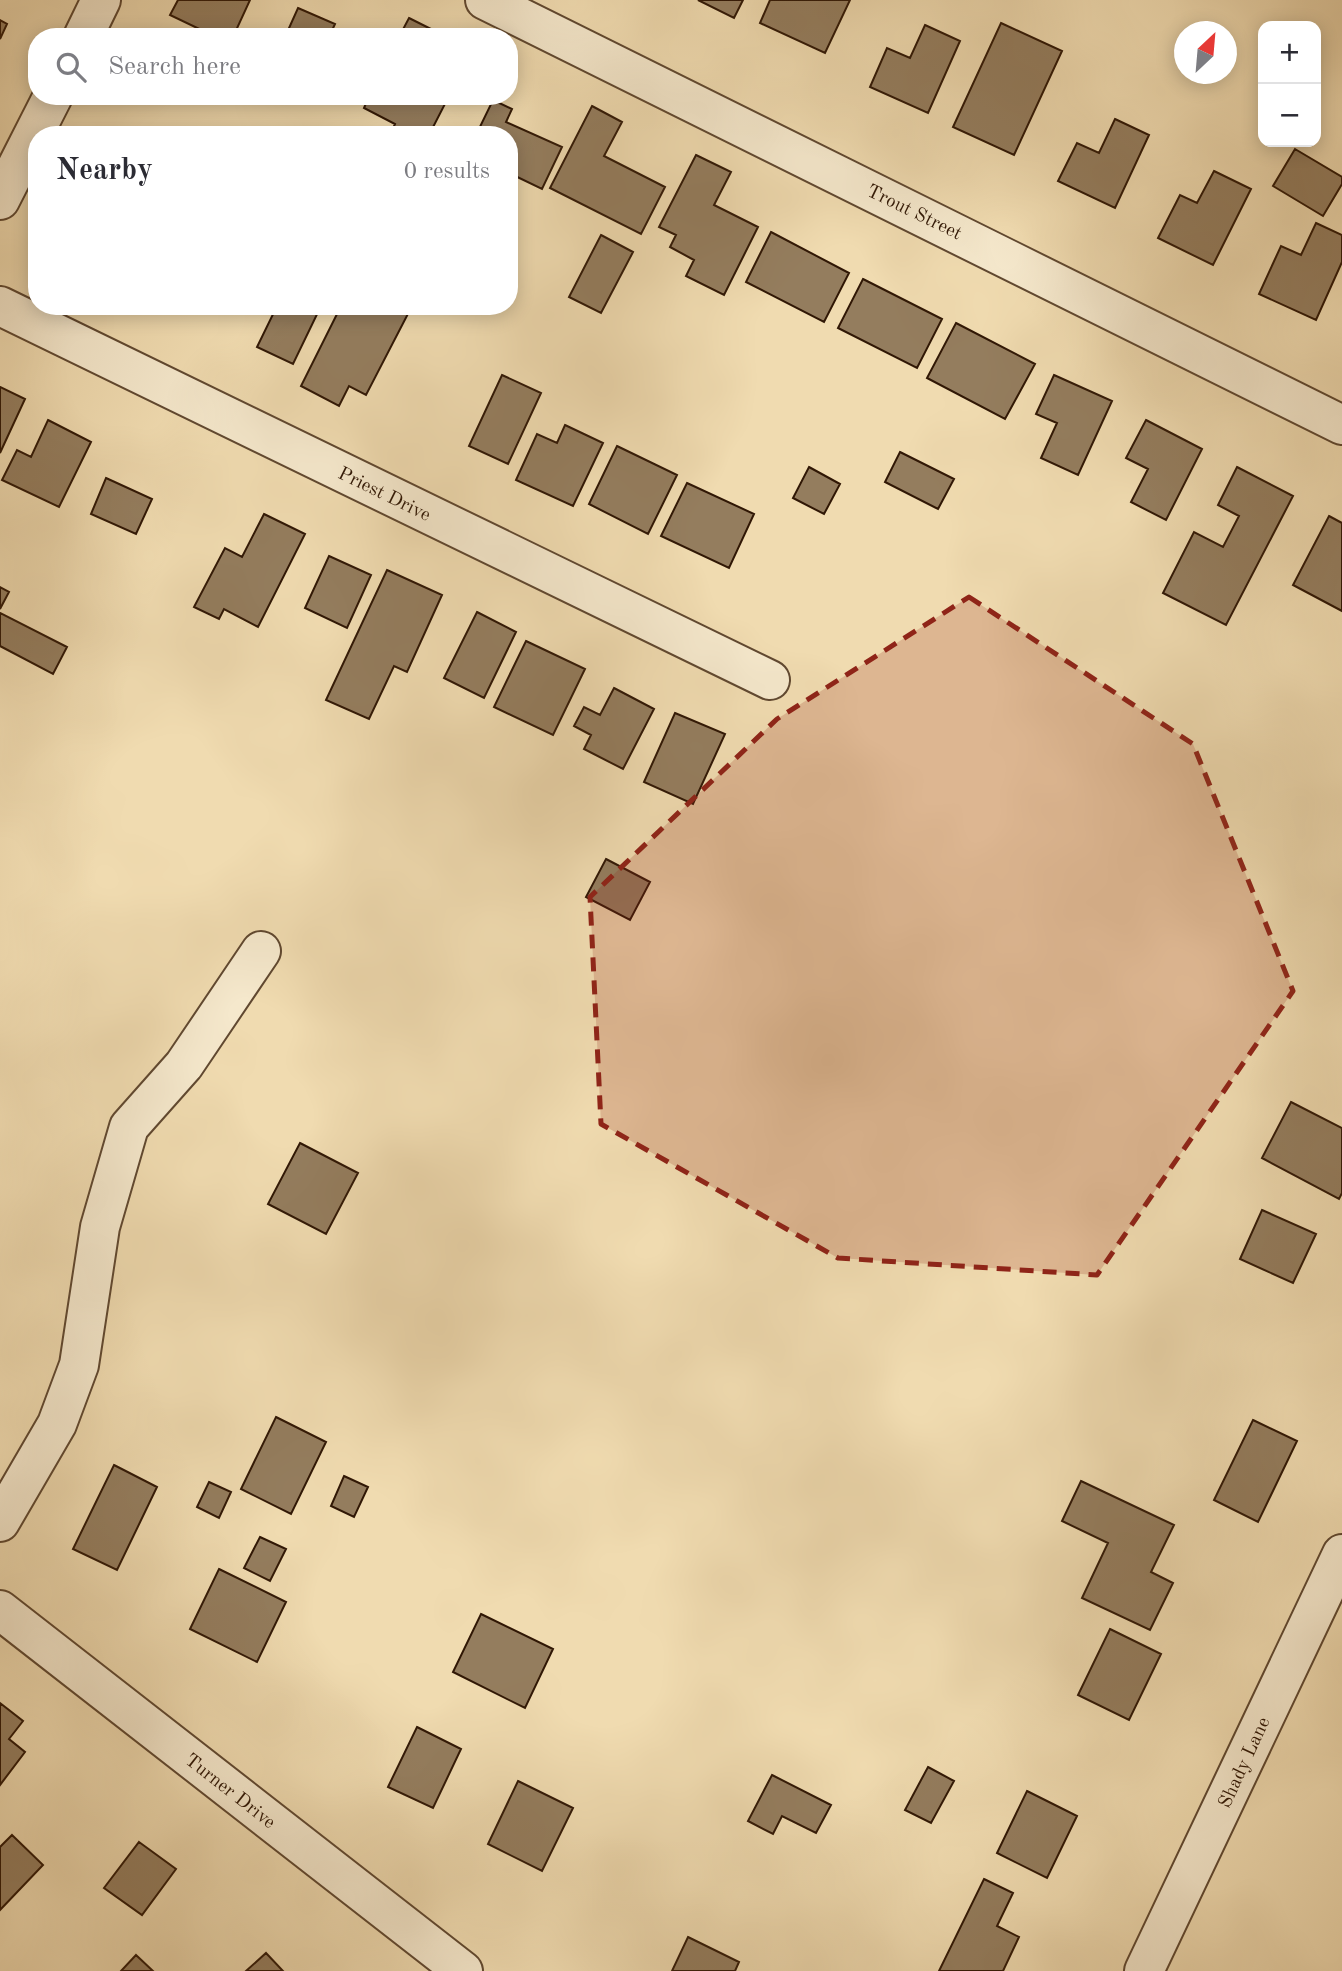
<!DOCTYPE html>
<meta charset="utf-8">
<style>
:root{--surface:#fff;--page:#f7f7f7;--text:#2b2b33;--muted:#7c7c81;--line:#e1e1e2}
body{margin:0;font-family:"Old Standard TT",serif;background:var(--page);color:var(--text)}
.controls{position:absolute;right:21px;top:21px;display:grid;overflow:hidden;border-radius:14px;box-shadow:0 4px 18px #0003}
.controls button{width:63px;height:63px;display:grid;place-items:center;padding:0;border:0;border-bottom:2px solid var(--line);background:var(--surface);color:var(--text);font:35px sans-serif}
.compass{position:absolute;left:1174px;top:21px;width:63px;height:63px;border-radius:50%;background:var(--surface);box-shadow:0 4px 18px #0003;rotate:26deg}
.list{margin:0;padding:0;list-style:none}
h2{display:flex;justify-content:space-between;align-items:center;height:91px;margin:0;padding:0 28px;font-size:30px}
h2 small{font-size:23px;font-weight:400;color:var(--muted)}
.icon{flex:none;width:38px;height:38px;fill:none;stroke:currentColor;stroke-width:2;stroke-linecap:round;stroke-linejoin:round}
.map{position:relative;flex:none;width:1342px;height:1971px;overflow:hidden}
.search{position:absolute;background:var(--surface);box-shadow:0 4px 18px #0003;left:28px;top:28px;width:490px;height:77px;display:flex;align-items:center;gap:18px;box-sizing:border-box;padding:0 24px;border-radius:28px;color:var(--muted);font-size:26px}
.panel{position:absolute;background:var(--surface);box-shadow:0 4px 18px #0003;left:28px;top:126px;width:490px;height:189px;border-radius:28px}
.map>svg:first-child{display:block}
.building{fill:#947d5e;stroke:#301705;stroke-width:2}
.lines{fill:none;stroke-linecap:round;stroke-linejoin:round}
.minor-casing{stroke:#604830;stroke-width:42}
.minor{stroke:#f5e8cc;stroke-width:38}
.marked{fill:#8f2418;fill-opacity:0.2;stroke:#8f2418;stroke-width:5;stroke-dasharray:14 9;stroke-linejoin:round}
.labels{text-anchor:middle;stroke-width:6;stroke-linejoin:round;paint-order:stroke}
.street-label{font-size:19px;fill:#301705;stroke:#f5e8cc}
</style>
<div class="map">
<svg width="1342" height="1971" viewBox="0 0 1342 1971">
<rect width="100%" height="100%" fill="#f0dbb0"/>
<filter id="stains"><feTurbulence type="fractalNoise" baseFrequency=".00286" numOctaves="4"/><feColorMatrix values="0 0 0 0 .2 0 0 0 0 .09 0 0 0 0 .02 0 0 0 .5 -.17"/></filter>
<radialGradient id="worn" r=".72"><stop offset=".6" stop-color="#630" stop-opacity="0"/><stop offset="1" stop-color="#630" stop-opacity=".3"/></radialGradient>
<path class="building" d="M 178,0 L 250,0 L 233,37 L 216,37 L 170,15 Z
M 698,0 L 743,0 L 734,18 Z
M 770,0 L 850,0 L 825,53 L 760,23 Z
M 298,8 L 335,24 L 329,37 L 285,37 Z
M 409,18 L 439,33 L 437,37 L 399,37 Z
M 0,20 L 7,24 L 0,39 Z
M 1001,23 L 1062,51 L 1014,155 L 953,127 Z
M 925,25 L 960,41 L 928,113 L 870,87 L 887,48 L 910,58 Z
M 369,96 L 444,96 L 448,98 L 429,135 L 390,135 L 395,124 L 364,108 Z
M 493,100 L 512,109 L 506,122 L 562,147 L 542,189 L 509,173 L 509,135 L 476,135 Z
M 592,106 L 622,122 L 604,156 L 665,187 L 641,234 L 550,188 Z
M 1115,119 L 1149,135 L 1115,208 L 1058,181 L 1077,143 L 1099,153 Z
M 1295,149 L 1342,177 L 1342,184 L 1323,216 L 1273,186 Z
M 696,155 L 731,172 L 714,205 L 758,227 L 724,295 L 686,276 L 694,260 L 670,247 L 676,235 L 659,227 Z
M 1214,171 L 1251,189 L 1213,265 L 1158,238 L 1180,195 L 1197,203 Z
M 37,215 L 37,233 L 30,230 Z
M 1316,223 L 1342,235 L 1342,262 L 1316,320 L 1259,294 L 1281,246 L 1301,255 Z
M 771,232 L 849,273 L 824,322 L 746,282 Z
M 601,235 L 633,252 L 601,313 L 569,297 Z
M 863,279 L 942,319 L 917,368 L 838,328 Z
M 277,306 L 321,306 L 293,364 L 257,347 Z
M 341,306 L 412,306 L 366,395 L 349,386 L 339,406 L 301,386 Z
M 956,323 L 1035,364 L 1005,419 L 927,378 Z
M 502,375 L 541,393 L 508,464 L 469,446 Z
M 1054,375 L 1112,401 L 1078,475 L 1041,458 L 1057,423 L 1036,414 Z
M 0,387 L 25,399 L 0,453 Z
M 48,420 L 91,442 L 59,507 L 2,480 L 17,450 L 31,457 Z
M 1146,420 L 1202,449 L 1166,520 L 1131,502 L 1148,469 L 1126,458 Z
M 565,425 L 603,443 L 573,506 L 516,480 L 537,434 L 557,443 Z
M 617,446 L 677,475 L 648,534 L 589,504 Z
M 900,452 L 954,479 L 938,509 L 885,482 Z
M 809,467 L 840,484 L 824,514 L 793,498 Z
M 1237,467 L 1293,496 L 1226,625 L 1163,593 L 1194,532 L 1223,547 L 1239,516 L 1218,505 Z
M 106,478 L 152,499 L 136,534 L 91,514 Z
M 687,483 L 754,514 L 729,568 L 661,536 Z
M 264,514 L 305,534 L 258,627 L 224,609 L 219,619 L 194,607 L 225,548 L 242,557 Z
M 1329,516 L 1342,523 L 1342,611 L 1293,585 Z
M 329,556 L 371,575 L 347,628 L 305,608 Z
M 387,570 L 442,595 L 407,672 L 394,666 L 369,719 L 326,700 Z
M 0,587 L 9,592 L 0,609 Z
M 477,612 L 516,632 L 484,698 L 444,678 Z
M 0,613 L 67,647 L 53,674 L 0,646 Z
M 526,641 L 585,669 L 553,735 L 494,707 Z
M 614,688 L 654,709 L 623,769 L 584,749 L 591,735 L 574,726 L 584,707 L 600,715 Z
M 675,713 L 725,734 L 693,804 L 644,782 Z
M 606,859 L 650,882 L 630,920 L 586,897 Z
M 1291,1102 L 1342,1128 L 1342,1193 L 1339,1199 L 1262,1158 Z
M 300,1143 L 358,1173 L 326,1234 L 268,1204 Z
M 1262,1210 L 1316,1234 L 1293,1283 L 1240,1259 Z
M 276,1417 L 326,1442 L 291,1514 L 241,1489 Z
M 1253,1420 L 1297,1441 L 1258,1522 L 1214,1500 Z
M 114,1465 L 157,1487 L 117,1570 L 73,1549 Z
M 344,1476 L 368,1487 L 354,1517 L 331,1506 Z
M 1081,1481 L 1174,1525 L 1151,1572 L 1173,1583 L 1150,1630 L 1082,1598 L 1108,1543 L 1062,1521 Z
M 209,1482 L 231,1492 L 219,1518 L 197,1507 Z
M 260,1537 L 286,1549 L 270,1581 L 244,1568 Z
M 219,1569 L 286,1602 L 257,1662 L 190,1629 Z
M 481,1614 L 553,1649 L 525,1708 L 453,1672 Z
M 1110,1629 L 1161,1654 L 1129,1720 L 1078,1695 Z
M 0,1703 L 23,1721 L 9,1739 L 25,1752 L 0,1785 Z
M 417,1727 L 461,1749 L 433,1808 L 388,1787 Z
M 928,1767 L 954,1781 L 931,1823 L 905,1810 Z
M 772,1775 L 831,1805 L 816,1833 L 782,1816 L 773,1834 L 748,1821 Z
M 518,1781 L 573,1808 L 542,1871 L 488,1844 Z
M 1027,1791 L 1077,1816 L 1047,1878 L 997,1853 Z
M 12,1835 L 43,1865 L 0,1910 L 0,1847 Z
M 139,1842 L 176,1869 L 142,1915 L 104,1888 Z
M 984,1879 L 1013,1893 L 997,1926 L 1019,1937 L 1003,1971 L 939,1971 Z
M 688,1937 L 739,1962 L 735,1971 L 672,1971 Z
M 266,1953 L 283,1971 L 246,1971 Z
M 136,1955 L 153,1971 L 121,1971 Z"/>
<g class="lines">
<defs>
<path id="minor" d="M 485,0 L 1342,425
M 83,37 L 101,0
M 0,200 L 53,96
M 0,306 L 770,680
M 0,1522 L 57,1424 L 79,1365 L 100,1227 L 129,1127 L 184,1065 L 261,951
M 0,1610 L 463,1971
M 1144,1971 L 1342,1554"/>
</defs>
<use href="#minor" class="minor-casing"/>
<use href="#minor" class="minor"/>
</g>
<path class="marked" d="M 969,597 L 1193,744 L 1293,991 L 1097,1275 L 838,1258 L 601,1124 L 590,897 L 777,719 Z"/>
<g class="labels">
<g class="street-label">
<text transform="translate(915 211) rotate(26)" y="7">Trout Street</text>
<text transform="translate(385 493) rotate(26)" y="7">Priest Drive</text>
<text transform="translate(1243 1762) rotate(-65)" y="7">Shady Lane</text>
<text transform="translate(231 1790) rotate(38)" y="7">Turner Drive</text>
</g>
</g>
<rect width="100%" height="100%" filter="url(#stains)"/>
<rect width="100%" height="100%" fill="url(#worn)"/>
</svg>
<div class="controls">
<button>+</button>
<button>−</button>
</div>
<svg class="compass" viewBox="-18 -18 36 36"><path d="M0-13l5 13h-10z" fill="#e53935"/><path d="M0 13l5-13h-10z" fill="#7c7c81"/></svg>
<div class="search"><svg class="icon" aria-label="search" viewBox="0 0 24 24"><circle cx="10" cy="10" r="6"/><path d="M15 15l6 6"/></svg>Search here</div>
<section class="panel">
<h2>Nearby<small>0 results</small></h2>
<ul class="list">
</ul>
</section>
</div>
